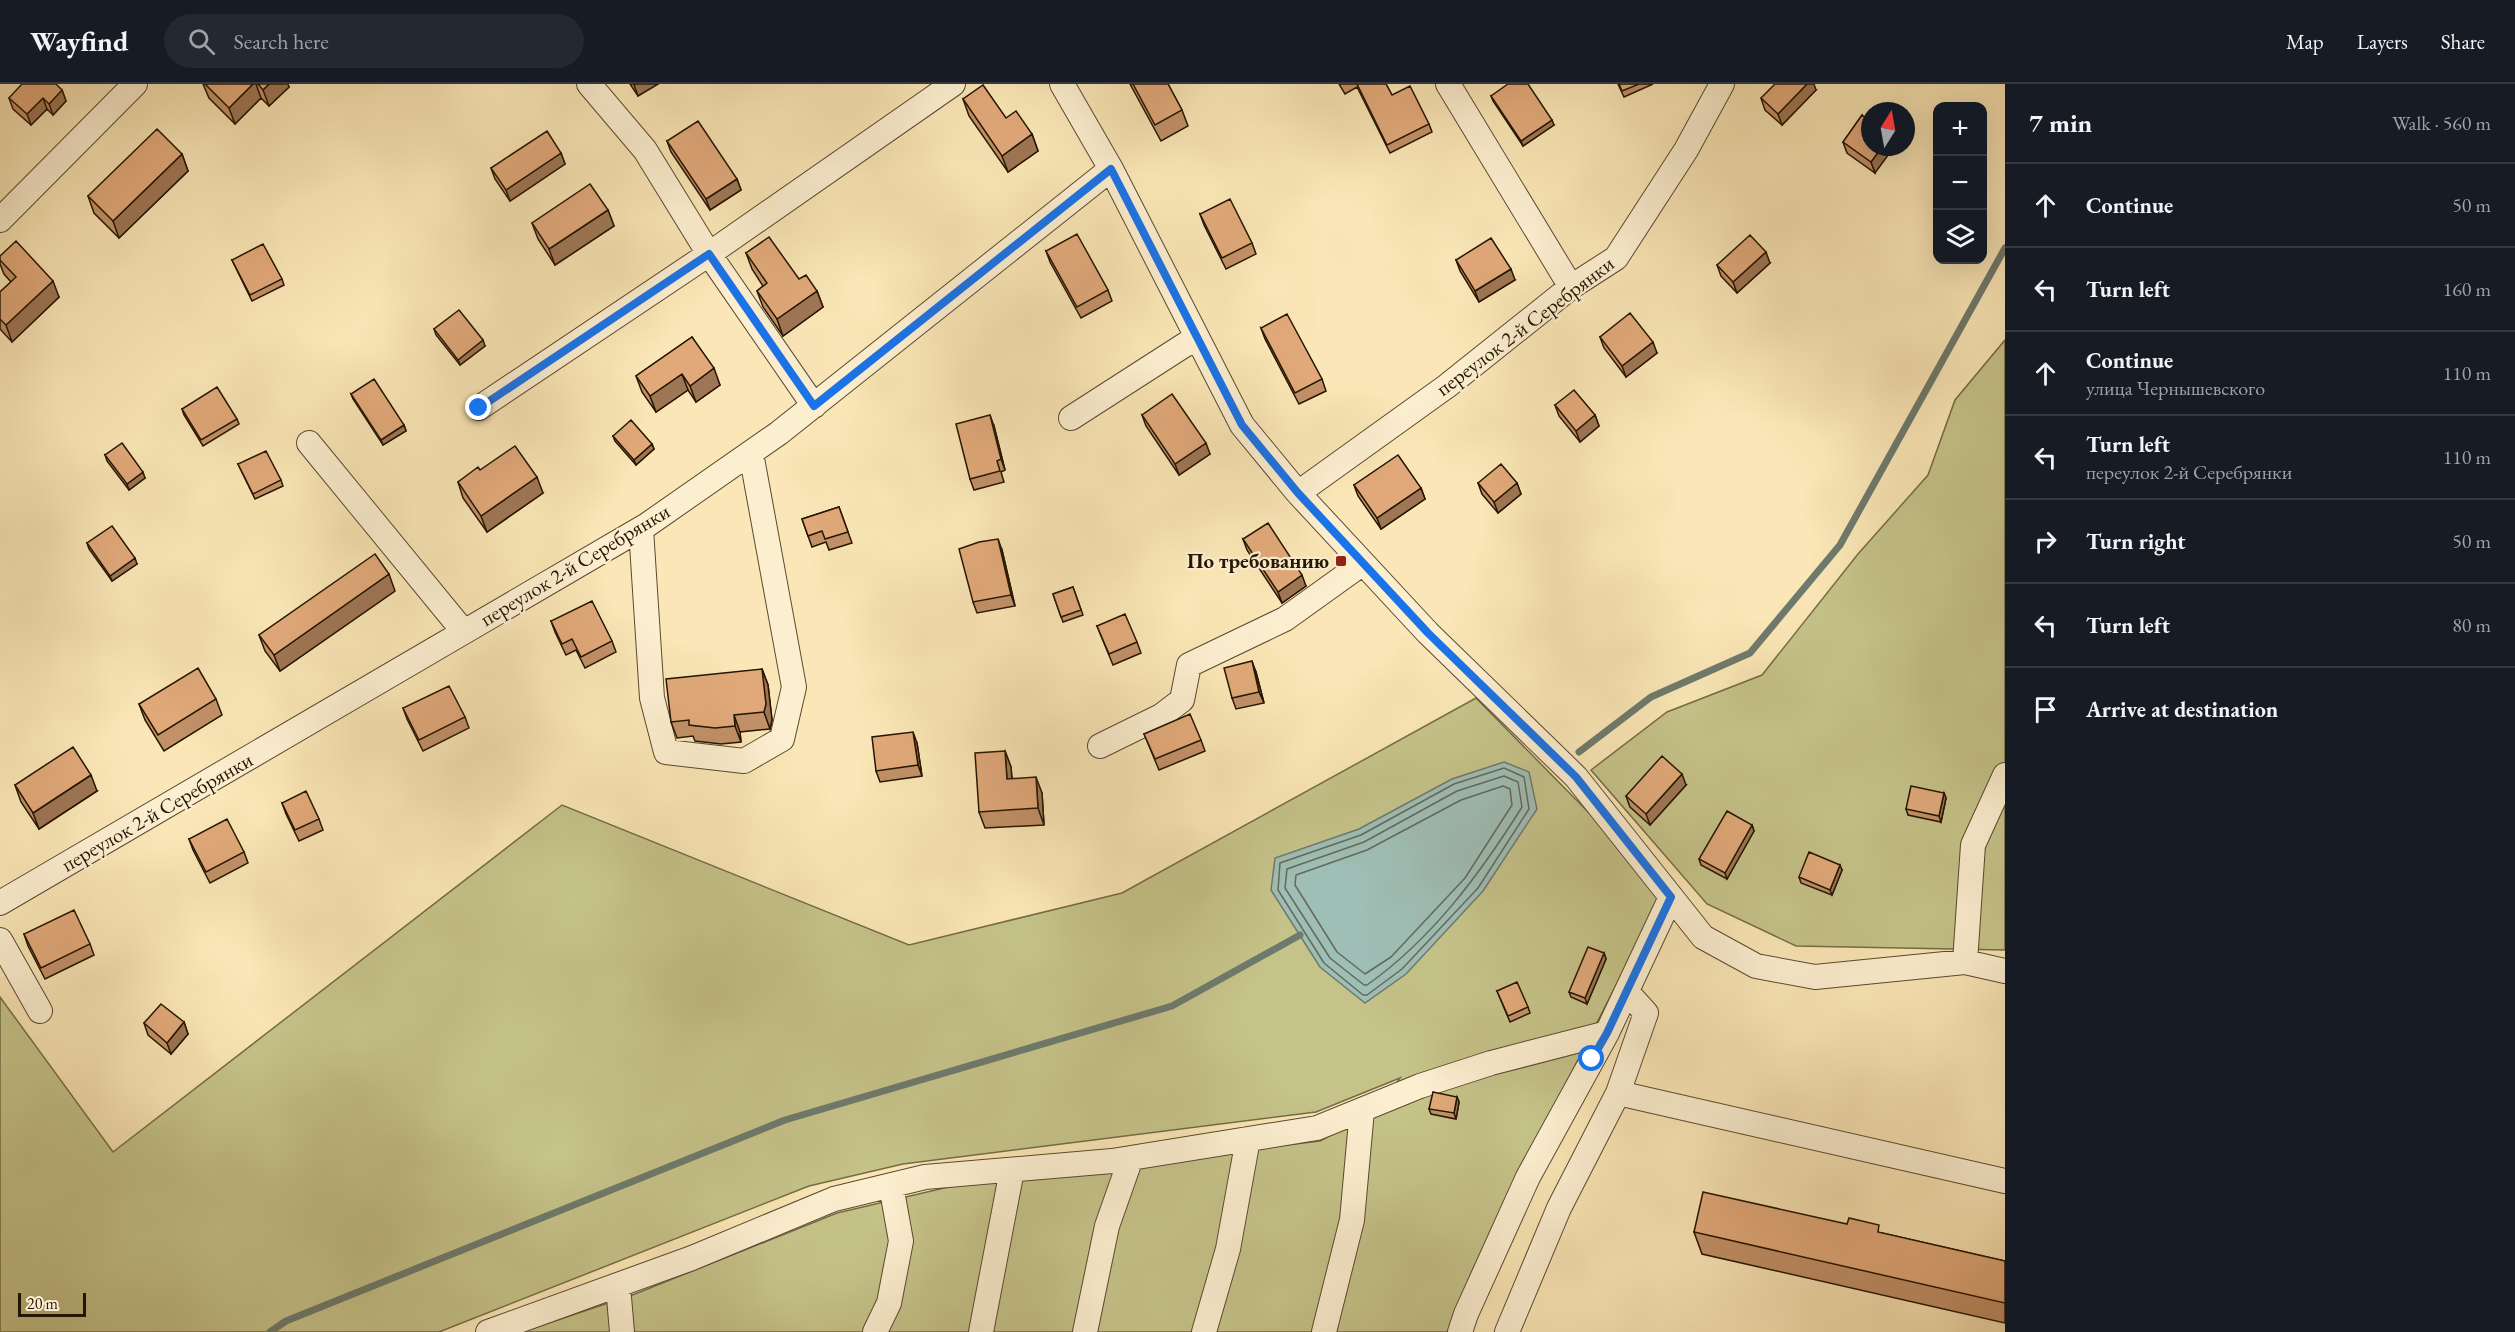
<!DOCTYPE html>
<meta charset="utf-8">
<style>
:root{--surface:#171b24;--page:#242831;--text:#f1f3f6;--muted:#9ea1a6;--line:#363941}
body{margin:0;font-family:"EB Garamond",serif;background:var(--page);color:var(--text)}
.controls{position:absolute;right:18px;top:18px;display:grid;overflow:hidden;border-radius:12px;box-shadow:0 6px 24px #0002}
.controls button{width:54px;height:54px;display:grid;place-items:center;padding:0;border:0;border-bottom:2px solid var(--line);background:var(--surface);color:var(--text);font:30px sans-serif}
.compass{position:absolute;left:1861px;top:18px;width:54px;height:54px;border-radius:50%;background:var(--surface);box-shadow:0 6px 24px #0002;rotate:11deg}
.scale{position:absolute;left:18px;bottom:15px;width:68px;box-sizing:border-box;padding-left:6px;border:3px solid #251502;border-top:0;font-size:16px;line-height:21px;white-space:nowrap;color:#251502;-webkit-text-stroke:4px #fcefd0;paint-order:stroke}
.stop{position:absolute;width:18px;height:18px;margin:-14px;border:4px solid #1a73e8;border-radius:50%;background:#fff}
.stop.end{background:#1a73e8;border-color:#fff;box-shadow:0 2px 6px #0008}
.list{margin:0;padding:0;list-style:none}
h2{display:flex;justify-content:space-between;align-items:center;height:78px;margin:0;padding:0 24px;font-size:26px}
h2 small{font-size:20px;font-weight:400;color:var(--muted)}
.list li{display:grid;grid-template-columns:39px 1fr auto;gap:18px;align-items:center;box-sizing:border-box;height:84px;padding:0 24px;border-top:2px solid var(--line)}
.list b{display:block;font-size:22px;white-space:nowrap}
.list p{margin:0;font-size:20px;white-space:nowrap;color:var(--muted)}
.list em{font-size:20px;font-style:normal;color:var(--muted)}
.icon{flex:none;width:33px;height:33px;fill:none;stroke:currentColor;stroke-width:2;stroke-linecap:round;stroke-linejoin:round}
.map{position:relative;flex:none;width:2005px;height:1248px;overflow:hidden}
header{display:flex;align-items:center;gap:36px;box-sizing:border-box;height:84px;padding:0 30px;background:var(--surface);border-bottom:2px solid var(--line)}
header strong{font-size:28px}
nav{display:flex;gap:33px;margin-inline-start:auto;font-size:21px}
.search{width:420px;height:54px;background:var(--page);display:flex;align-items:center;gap:15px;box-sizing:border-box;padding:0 21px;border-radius:33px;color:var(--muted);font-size:22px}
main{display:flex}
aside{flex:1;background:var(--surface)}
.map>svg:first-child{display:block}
.green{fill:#c5c389;stroke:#756c46;stroke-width:1.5}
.water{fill:#9fbeb5;stroke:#6e7a6d;stroke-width:1.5}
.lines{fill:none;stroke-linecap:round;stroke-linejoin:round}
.shore{stroke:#626a5c;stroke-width:1.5}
.stream{stroke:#6e7a6d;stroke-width:7}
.minor-casing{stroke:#5a492f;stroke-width:26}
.minor{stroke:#fcefd0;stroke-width:24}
.wall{fill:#c29169;stroke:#251502;stroke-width:1.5}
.shaded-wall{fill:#9e7655;stroke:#251502;stroke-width:1.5}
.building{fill:#e1a97a;stroke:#251502;stroke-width:1.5}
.route{stroke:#1a73e8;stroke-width:8}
.poi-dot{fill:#8f2418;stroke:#fcefd0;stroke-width:2}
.labels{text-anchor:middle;stroke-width:4.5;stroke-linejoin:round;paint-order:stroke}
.street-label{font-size:21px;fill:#251502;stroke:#fcefd0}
.poi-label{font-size:21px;font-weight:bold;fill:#251502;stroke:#fcefd0;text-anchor:end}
</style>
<header>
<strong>Wayfind</strong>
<div class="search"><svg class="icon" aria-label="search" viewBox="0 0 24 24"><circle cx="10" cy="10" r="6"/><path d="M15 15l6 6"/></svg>Search here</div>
<nav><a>Map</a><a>Layers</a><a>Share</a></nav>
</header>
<main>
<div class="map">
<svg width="2005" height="1248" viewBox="0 0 2005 1248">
<rect width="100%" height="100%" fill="#fae6b6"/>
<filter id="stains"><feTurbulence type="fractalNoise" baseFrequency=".00333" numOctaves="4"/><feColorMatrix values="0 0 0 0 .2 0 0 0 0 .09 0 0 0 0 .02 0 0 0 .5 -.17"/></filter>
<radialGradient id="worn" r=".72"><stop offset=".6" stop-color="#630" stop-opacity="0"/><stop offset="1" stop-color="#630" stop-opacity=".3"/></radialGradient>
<path class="green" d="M 2005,256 L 2005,866 L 1796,862 L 1707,820 L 1591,686 L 1667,628 L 1762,591 L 1858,470 L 1928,391 L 1955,316 Z
M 1476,614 L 1596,736 L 1660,815 L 1508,1113 L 1454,1248 L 522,1248 L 635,1210 L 837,1129 L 957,1101 L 1320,1057 L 1377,1026 L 1400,994 L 1316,1028 L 903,1080 L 809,1102 L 439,1248 L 0,1248 L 0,913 L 113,1068 L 562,721 L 909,861 L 1122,809 Z"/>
<path class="water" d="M 1504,678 L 1529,688 L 1537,725 L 1483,807 L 1406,890 L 1365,919 L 1320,883 L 1271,806 L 1275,774 L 1359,745 L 1452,695 Z"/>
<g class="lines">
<path class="shore" d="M 1504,684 L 1524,693 L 1529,725 L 1478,804 L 1402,885 L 1367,911 L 1363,911 L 1324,879 L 1278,806 L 1280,779 L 1361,751 L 1454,700 Z
M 1504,692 L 1518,698 L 1522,723 C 1480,790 1432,855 1367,901 L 1364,901 L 1330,874 L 1285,804 L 1287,785 L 1364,758 L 1457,707 Z
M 1503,702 L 1510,705 L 1512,721 L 1465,794 L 1391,873 L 1365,890 L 1337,868 L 1295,801 L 1296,791 L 1367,766 L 1461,716 Z"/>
<path class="stream" d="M 1579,668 L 1651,613 L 1750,569 L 1840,461 L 2005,164
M 270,1248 L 286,1237 L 785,1036 L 1172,922 L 1300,851"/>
<defs>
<path id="minor" d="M 589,0 L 645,66 L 709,170 L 814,322
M 1062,0 L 1111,85 L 1242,341 L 1298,409 L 1428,549 L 1576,693 L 1703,853 L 1756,882 L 1815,893 L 1965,878 L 2005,887
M 1448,0 L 1571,203
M 0,136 L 135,0
M 479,324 L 709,170 L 953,0
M 1071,334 L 1197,253
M 309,359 L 464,548
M 1298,409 L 1447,302 L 1571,203 L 1616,174 L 1686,66 L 1722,0
M 641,445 L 652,614 L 666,668 L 744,677 L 782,655 L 794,603 L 751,369
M 1100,662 L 1161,632 L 1182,616 L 1189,581 L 1285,535 L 1363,479
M 0,819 L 647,441 L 779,349 L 1111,85
M 0,856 L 40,927
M 1965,878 L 1973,761 L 2005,691
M 1618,1009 L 2005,1097
M 618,1202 L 622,1248
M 488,1248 L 692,1174 L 834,1115 L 925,1093 L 1112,1077 L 1317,1044 L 1420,1002 L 1491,979 L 1607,949 L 1671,813
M 875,1248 L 889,1219 L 901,1157 L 891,1101
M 981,1248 L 1012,1086
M 1085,1248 L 1107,1142 L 1131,1074
M 1204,1248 L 1228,1165 L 1248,1055
M 1324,1248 L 1352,1136 L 1362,1026
M 1460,1248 L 1466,1230 L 1528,1093 L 1607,949
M 1507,1248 L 1559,1124 L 1618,1009 L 1646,929 L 1627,908"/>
</defs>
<use href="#minor" class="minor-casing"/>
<use href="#minor" class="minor"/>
</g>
<path class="wall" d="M 203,0 L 288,0 L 289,3 L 269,22 L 261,14 L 235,40 L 209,14 Z
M 630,0 L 658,0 L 638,12 Z
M 1130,0 L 1168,0 L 1182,26 L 1188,42 L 1161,57 Z
M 1339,0 L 1386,0 L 1392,11 L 1429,40 L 1432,48 L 1390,69 L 1357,3 L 1345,10 Z
M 1618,0 L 1653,0 L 1624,13 Z
M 62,6 L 66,17 L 53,31 L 47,25 L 31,41 L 13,25 L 9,14 Z
M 1816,6 L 1782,41 L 1765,26 L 1761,14 Z
M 1491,12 L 1554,41 L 1523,62 L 1493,17 Z
M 963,15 L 1006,34 L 1032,50 L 1038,67 L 1008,88 L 969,32 Z
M 1862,31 L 1875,89 L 1847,69 L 1843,58 Z
M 667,57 L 737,95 L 741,106 L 710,126 L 671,68 Z
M 561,69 L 565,80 L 510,117 L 495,95 L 491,84 Z
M 182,70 L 188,87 L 119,154 L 94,129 L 88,112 Z
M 608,126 L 614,142 L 555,181 L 538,155 L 532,139 Z
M 1200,130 L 1252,159 L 1256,170 L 1226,185 L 1204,141 Z
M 1046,167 L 1108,206 L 1112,217 L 1081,234 L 1050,178 Z
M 746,169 L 799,195 L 817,207 L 823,223 L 783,252 L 763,223 L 757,207 L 763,202 L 752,185 Z
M 0,172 L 59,213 L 12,258 L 0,245 L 0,208 L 11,198 L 4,190 L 0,180 Z
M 232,176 L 282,195 L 284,201 L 252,217 Z
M 1456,176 L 1515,196 L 1479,218 L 1460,187 Z
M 1770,179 L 1737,209 L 1721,192 L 1717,181 Z
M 1261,244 L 1322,295 L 1326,307 L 1299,320 L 1265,255 Z
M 434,245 L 485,262 L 460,281 L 436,251 Z
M 692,253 L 720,301 L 696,318 L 688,306 L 656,328 L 642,308 L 636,292 Z
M 1600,253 L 1657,269 L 1626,293 L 1604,264 Z
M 351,310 L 404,341 L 406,347 L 383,361 L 353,315 Z
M 1555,321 L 1595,331 L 1599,342 L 1580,358 L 1559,332 Z
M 182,325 L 237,335 L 239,340 L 203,362 L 184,331 Z
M 1142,331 L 1210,370 L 1179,391 L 1146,342 Z
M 994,342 L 1005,386 L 1001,388 L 1004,398 L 974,406 L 970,395 Z
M 613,352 L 652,360 L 654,365 L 636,381 L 615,357 Z
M 105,371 L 145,394 L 129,406 L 107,377 Z
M 238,380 L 281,396 L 283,402 L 255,415 Z
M 480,386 L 543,409 L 487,448 L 463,414 L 458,398 Z
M 1478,399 L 1517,399 L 1521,410 L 1498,429 L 1482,410 Z
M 1354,401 L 1421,404 L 1425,415 L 1381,445 L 1358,412 Z
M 839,423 L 852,459 L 829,466 L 826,458 L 812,463 L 802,435 Z
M 1243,455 L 1306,502 L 1282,519 L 1247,466 Z
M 87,459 L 137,480 L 112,497 L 89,465 Z
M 1002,466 L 1015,522 L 977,529 L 973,518 Z
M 1073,503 L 1083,531 L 1063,538 L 1053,510 Z
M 395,507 L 280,587 L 265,567 L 259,551 Z
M 551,537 L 612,557 L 616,568 L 585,584 L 576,566 L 566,571 L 555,548 Z
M 1097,542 L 1137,558 L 1141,569 L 1113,581 Z
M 762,585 L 768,601 L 772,636 L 770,645 L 740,648 L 741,658 L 721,660 L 695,657 L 693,652 L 677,654 L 671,638 Z
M 1256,588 L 1264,619 L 1236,625 L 1232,614 Z
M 216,615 L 222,631 L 164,667 L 145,636 L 139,620 Z
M 403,624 L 465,633 L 469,644 L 423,667 L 407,635 Z
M 1144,650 L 1201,656 L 1205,667 L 1159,686 Z
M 917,659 L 922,692 L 880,698 L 876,687 Z
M 1005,667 L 1011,683 L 1012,694 L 1042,709 L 1044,741 L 985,744 L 979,728 Z
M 15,701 L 97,707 L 39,745 L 21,718 Z
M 1686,701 L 1650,741 L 1630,723 L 1626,712 Z
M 1944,709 L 1946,714 L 1941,738 L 1908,731 L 1906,725 Z
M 282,719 L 319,735 L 323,746 L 299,757 L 286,730 Z
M 1752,741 L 1754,747 L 1727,795 L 1701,781 L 1699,775 Z
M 189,755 L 244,768 L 248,779 L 210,799 L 193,766 Z
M 1842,786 L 1832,811 L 1801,799 L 1799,793 Z
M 24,850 L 90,860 L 94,871 L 45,895 L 28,862 Z
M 1604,869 L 1606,875 L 1587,920 L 1571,913 L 1569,908 Z
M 1497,907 L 1528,923 L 1530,929 L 1510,938 Z
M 184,938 L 188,950 L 171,970 L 148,951 L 144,939 Z
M 1457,1013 L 1459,1018 L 1456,1035 L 1431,1030 L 1429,1025 Z
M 1694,1148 L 1882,1149 L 2005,1177 L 2005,1239 L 1702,1170 Z"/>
<path class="shaded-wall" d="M 253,0 L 256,0 L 261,14 L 235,40 L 229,24 Z
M 269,0 L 288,0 L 289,3 L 269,22 L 263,6 Z
M 636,0 L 658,0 L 638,12 L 634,1 Z
M 1807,0 L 1814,0 L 1816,6 L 1782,41 L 1778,30 Z
M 62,6 L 66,17 L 53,31 L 49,20 Z
M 43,14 L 47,25 L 31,41 L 27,30 Z
M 1552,36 L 1554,41 L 1523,62 L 1521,57 Z
M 1032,50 L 1038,67 L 1008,88 L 1002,72 Z
M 1882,63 L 1894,63 L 1875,89 L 1871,78 Z
M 561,69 L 565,80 L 510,117 L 506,106 Z
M 182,70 L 188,87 L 119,154 L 113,137 Z
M 737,95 L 741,106 L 710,126 L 706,115 Z
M 608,126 L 614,142 L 555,181 L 549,165 Z
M 1766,168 L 1770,179 L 1737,209 L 1733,198 Z
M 1511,185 L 1515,196 L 1479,218 L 1475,207 Z
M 53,197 L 59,213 L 12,258 L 6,241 Z
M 817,207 L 823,223 L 783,252 L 777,235 Z
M 483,256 L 485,262 L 460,281 L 458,276 Z
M 1653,258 L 1657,269 L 1626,293 L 1622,282 Z
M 714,284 L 720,301 L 696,318 L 690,302 Z
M 682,290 L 688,306 L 656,328 L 650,312 Z
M 990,331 L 994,342 L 1005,386 L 1001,375 Z
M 1595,331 L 1599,342 L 1580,358 L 1576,347 Z
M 404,341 L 406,347 L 383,361 L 381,356 Z
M 1206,359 L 1210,370 L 1179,391 L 1175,380 Z
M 652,360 L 654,365 L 636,381 L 634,376 Z
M 143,388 L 145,394 L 129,406 L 127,400 Z
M 537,393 L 543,409 L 487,448 L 481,432 Z
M 1517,399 L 1521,410 L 1498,429 L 1494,418 Z
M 1421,404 L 1425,415 L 1381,445 L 1377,434 Z
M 998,455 L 1002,466 L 1015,522 L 1011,511 Z
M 135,474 L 137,480 L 112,497 L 110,492 Z
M 389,490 L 395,507 L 280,587 L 274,571 Z
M 1302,491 L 1306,502 L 1282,519 L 1278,508 Z
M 1252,577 L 1256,588 L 1264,619 L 1259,608 Z
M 762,585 L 768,601 L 772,636 L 770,645 L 764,628 Z
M 734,631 L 740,648 L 741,658 L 735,642 Z
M 913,648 L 917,659 L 922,692 L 918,681 Z
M 1005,667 L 1011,683 L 1013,711 L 1007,695 Z
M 1682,690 L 1686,701 L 1650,741 L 1646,730 Z
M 91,691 L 97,707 L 39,745 L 33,729 Z
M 1036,693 L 1042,709 L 1044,741 L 1038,724 Z
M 1944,709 L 1946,714 L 1941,738 L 1939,732 Z
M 1752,741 L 1754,747 L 1727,795 L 1725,789 Z
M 1840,781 L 1842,786 L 1832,811 L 1830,806 Z
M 1604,869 L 1606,875 L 1587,920 L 1585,914 Z
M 184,938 L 188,950 L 171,970 L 167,959 Z
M 1457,1013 L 1459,1018 L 1456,1035 L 1454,1029 Z"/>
<path class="building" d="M 22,0 L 56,0 L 62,6 L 49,20 L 43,14 L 27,30 L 9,14 Z
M 205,0 L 253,0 L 229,24 Z
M 258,0 L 269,0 L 263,6 Z
M 1133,0 L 1168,0 L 1182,26 L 1155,41 Z
M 1357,0 L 1386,0 L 1392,11 L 1410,2 L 1429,40 L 1387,61 Z
M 1508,0 L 1528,0 L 1552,36 L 1521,57 L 1491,12 Z
M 1619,0 L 1639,0 L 1622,7 Z
M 1775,0 L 1807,0 L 1778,30 L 1761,14 Z
M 983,1 L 1006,34 L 1016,27 L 1032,50 L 1002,72 L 963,15 Z
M 1862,31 L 1870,37 L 1870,63 L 1882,63 L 1871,78 L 1843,58 Z
M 698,37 L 737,95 L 706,115 L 667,57 Z
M 157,45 L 182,70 L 113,137 L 88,112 Z
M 547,47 L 561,69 L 506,106 L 491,84 Z
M 590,100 L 608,126 L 549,165 L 532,139 Z
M 1230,115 L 1252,159 L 1222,174 L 1200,130 Z
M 1077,150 L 1108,206 L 1077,223 L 1046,167 Z
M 1750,151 L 1766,168 L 1733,198 L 1717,181 Z
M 769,153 L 799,195 L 806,191 L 817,207 L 777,235 L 757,207 L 767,199 L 746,169 Z
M 1491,154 L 1511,185 L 1475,207 L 1456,176 Z
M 16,157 L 53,197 L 6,241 L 0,235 L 0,208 L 16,193 L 0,176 L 0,172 Z
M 263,160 L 282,195 L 250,211 L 232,176 Z
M 459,226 L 483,256 L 458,276 L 434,245 Z
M 1630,229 L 1653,258 L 1622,282 L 1600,253 Z
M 1287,230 L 1322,295 L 1295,309 L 1261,244 Z
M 692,253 L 714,284 L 690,302 L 682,290 L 650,312 L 636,292 Z
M 374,295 L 404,341 L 381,356 L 351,310 Z
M 217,303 L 237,335 L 201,356 L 182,325 Z
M 1574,306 L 1595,331 L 1576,347 L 1555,321 Z
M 1172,310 L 1206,359 L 1175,380 L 1142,331 Z
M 990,331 L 1001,375 L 997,377 L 1000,387 L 970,395 L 956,340 Z
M 631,336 L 652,360 L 634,376 L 613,352 Z
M 122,359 L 143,388 L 127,400 L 105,371 Z
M 515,362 L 537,393 L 481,432 L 458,398 L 478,383 L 480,386 Z
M 266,367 L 281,396 L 253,410 L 238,380 Z
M 1398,371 L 1421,404 L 1377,434 L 1354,401 Z
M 1501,380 L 1517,399 L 1494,418 L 1478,399 Z
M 839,423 L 848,448 L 825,455 L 822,447 L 808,452 L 802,435 Z
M 1268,439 L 1302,491 L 1278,508 L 1243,455 Z
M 112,442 L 135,474 L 110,492 L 87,459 Z
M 998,455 L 1011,511 L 973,518 L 959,465 L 979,458 Z
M 375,470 L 389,490 L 274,571 L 259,551 Z
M 1073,503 L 1081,526 L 1061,533 L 1053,510 Z
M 592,517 L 612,557 L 581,573 L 572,555 L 562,560 L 551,537 Z
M 1125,530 L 1137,558 L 1109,570 L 1097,542 Z
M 1252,577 L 1259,608 L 1232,614 L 1224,584 Z
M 198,584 L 216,615 L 158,651 L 139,620 Z
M 762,585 L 766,620 L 764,628 L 734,631 L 735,642 L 715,644 L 689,641 L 689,636 L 671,638 L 666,595 Z
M 449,602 L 465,633 L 419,656 L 403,624 Z
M 1190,630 L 1201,656 L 1155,675 L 1144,650 Z
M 913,648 L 918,681 L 876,687 L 872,653 Z
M 73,663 L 91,691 L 33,729 L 15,701 Z
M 1005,667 L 1007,695 L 1036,693 L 1038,724 L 979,728 L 975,669 Z
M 1662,672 L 1682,690 L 1646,730 L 1626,712 Z
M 1911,702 L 1944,709 L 1939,732 L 1906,725 Z
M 306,707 L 319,735 L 295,746 L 282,719 Z
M 1727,727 L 1752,741 L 1725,789 L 1699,775 Z
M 227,735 L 244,768 L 206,788 L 189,755 Z
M 1809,768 L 1840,781 L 1830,806 L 1799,793 Z
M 74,826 L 90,860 L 41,884 L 24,850 Z
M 1588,863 L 1604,869 L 1585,914 L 1569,908 Z
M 1517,898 L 1528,923 L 1508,932 L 1497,907 Z
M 161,920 L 184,938 L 167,959 L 144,939 Z
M 1433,1008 L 1457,1013 L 1454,1029 L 1429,1025 Z
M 1703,1108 L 1847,1140 L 1849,1134 L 1879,1141 L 1878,1148 L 2005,1177 L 2005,1219 L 1694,1148 Z"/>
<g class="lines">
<path class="route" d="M 479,324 L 709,170 L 814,322 L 1111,85 L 1242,341 L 1298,409 L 1428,549 L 1576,693 L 1671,813 L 1607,949 L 1592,975"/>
</g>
<rect class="poi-dot" x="1335" y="471" width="12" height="12" rx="3"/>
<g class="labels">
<g class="street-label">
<text transform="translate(1525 242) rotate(-37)" y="7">переулок 2-й Серебрянки</text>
<text transform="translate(575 481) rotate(-31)" y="7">переулок 2-й Серебрянки</text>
<text transform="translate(157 728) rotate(-30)" y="7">переулок 2-й Серебрянки</text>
</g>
<g class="poi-label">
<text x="1329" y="484">По требованию</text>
</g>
</g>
<rect width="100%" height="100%" filter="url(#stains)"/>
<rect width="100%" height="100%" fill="url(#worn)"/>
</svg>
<div class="controls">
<button>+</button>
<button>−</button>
<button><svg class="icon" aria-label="layers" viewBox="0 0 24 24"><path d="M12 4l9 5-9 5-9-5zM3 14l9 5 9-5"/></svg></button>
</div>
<svg class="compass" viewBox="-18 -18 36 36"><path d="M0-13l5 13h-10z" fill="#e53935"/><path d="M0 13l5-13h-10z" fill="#9ea1a6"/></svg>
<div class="scale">20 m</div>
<div class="stop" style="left:1592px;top:975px"></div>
<div class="stop end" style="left:479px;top:324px"></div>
</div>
<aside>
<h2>7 min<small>Walk · 560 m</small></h2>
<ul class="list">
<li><svg class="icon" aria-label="ahead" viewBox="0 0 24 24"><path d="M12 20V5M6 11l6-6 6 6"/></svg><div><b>Continue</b></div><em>50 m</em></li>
<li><svg class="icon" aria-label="left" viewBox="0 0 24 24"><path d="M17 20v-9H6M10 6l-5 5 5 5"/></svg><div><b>Turn left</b></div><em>160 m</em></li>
<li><svg class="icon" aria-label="ahead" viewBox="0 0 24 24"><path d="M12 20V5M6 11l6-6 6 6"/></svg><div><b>Continue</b><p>улица Чернышевского</p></div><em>110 m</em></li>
<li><svg class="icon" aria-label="left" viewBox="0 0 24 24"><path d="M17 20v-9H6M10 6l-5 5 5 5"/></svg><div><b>Turn left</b><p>переулок 2-й Серебрянки</p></div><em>110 m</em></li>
<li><svg class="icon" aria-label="right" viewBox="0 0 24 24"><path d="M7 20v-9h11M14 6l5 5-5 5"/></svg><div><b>Turn right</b></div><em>50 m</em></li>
<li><svg class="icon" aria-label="left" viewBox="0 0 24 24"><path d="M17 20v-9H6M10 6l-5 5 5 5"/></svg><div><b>Turn left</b></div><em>80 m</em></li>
<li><svg class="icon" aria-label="arrive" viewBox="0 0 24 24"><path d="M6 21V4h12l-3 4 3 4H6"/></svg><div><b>Arrive at destination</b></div></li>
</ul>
</aside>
</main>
